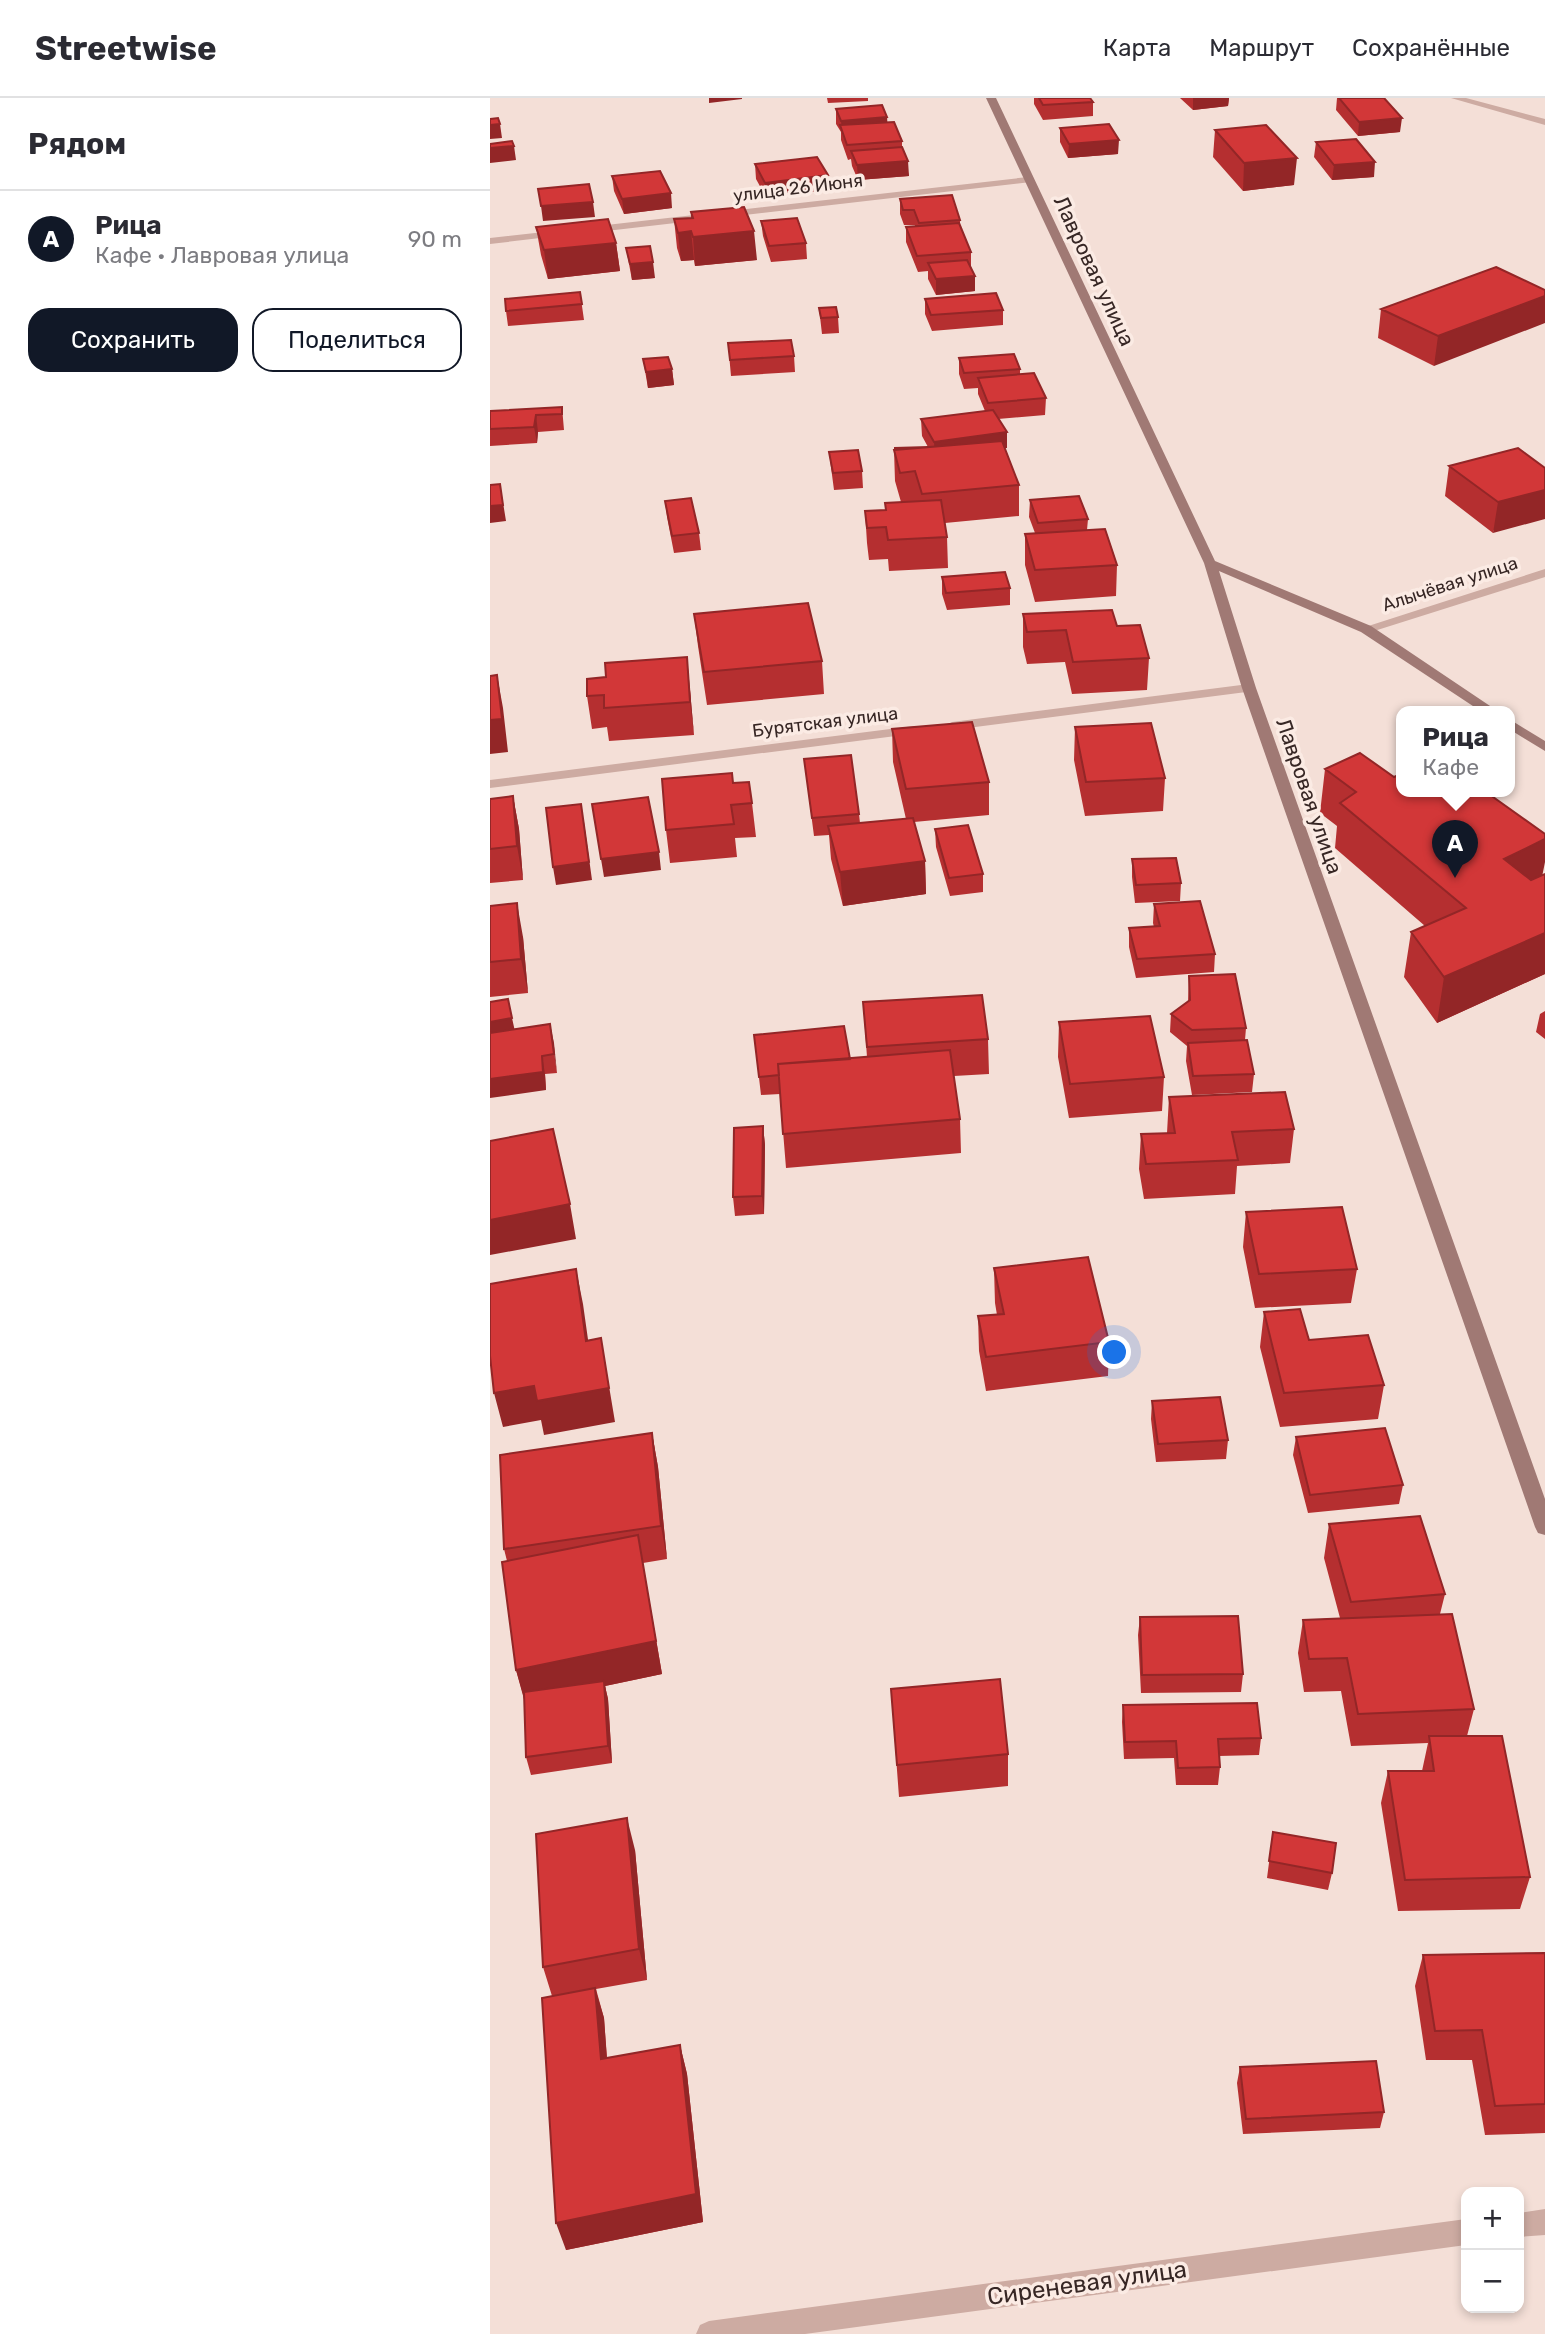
<!DOCTYPE html>
<html lang="ru">
<meta charset="utf-8">
<style>
:root{--surface:#fff;--page:#f7f7f7;--text:#2b2b33;--muted:#7c7c81;--line:#e1e1e2;--accent:#111827}
body{margin:0;font-family:Rubik,sans-serif;background:var(--page);color:var(--text)}
.controls{position:absolute;right:21px;bottom:21px;display:grid;overflow:hidden;border-radius:14px;box-shadow:0 4px 10px #0003}
.controls button{width:63px;height:63px;display:grid;place-items:center;padding:0;border:0;border-bottom:2px solid var(--line);background:var(--surface);color:var(--text);font:35px sans-serif}
.you{position:absolute;left:625px;top:1255px;width:24px;height:24px;margin:-18px;border:5px solid #fff;border-radius:50%;background:#1a73e8;box-shadow:0 0 0 10px #1a73e833}
.badge{display:grid;place-items:center;width:46px;height:46px;border-radius:50%;background:var(--accent);color:#fff;font-size:23px;font-weight:700}
.pin{position:absolute;translate:-50% -58px;filter:drop-shadow(0 2px 4px #0008)}
.pin::after{content:'';position:absolute;top:37px;width:24px;height:21px;background:inherit;clip-path:polygon(0 0,100% 0,50% 100%)}
.popup{position:absolute;left:906px;top:608px;width:119px;height:91px;box-sizing:border-box;display:grid;place-content:center;border-radius:14px;background:var(--surface);filter:drop-shadow(0 2px 5px #0005);font-size:23px;white-space:nowrap;color:var(--muted)}
.popup b{font-size:26px;color:var(--text)}
.popup::after{content:'';position:absolute;left:50%;top:100%;margin-left:-14px;border:14px solid transparent;border-top-color:var(--surface)}
.list{margin:0;padding:0;list-style:none}
h2{display:flex;justify-content:space-between;align-items:center;height:91px;margin:0;padding:0 28px;font-size:30px}
h2 small{font-size:23px;font-weight:400;color:var(--muted)}
.list li{display:grid;grid-template-columns:46px 1fr auto;gap:21px;align-items:center;box-sizing:border-box;height:98px;padding:0 28px;border-top:2px solid var(--line)}
.list b{display:block;font-size:26px;white-space:nowrap}
.list p{margin:0;font-size:23px;white-space:nowrap;color:var(--muted)}
.list em{font-size:23px;font-style:normal;color:var(--muted)}
.actions{display:flex;gap:14px;padding:21px 28px}
.actions a{flex:1;padding:16px 0;border:2px solid var(--accent);border-radius:21px;text-align:center;font-size:24px;color:var(--accent)}
.actions .main{background:var(--accent);color:#fff}
.map{position:relative;flex:none;width:1055px;height:2236px;overflow:hidden}
header{display:flex;align-items:center;gap:42px;box-sizing:border-box;height:98px;padding:0 35px;background:var(--surface);border-bottom:2px solid var(--line)}
header strong{font-size:33px}
nav{display:flex;gap:38px;margin-inline-start:auto;font-size:24px}
main{display:flex}
aside{flex:1;background:var(--surface)}
.map>svg:first-child{display:block}
.lines{fill:none;stroke-linecap:round;stroke-linejoin:round}
.street{fill:#cdaba2;fill-rule:evenodd}
.secondary{fill:#a07974;fill-rule:evenodd}
.wall{fill:#b52f30}
.shaded-wall{fill:#932627}
.building{fill:#d23738;stroke:#932627;stroke-width:2}
.labels{text-anchor:middle;stroke-width:7;stroke-linejoin:round;paint-order:stroke}
.far-street-label{font-size:18px;fill:#372725;stroke:#fbebe4}
.street-label{font-size:21px;fill:#372725;stroke:#fbebe4}
.near-street-label{font-size:24px;fill:#372725;stroke:#fbebe4}
</style>
<header>
<strong>Streetwise</strong>
<nav><a>Карта</a><a>Маршрут</a><a>Сохранённые</a></nav>
</header>
<main>
<aside>
<h2>Рядом<small></small></h2>
<ul class="list">
<li><span class="badge">A</span><div><b>Рица</b><p>Кафе · Лавровая улица</p></div><em>90 m</em></li>
</ul>
<div class="actions"><a class="main">Сохранить</a><a>Поделиться</a></div>
</aside>
<div class="map">
<svg width="1055" height="2236" viewBox="0 0 1055 2236">
<rect width="100%" height="100%" fill="#f4dfd7"/>
<g class="lines">
<path class="street" d="M 961,0 L 976,0 L 1055,21 L 1055,27 Z
M 538,79 L 543,82 L 541,84 L 99,135 L 94,132 L 99,129 Z
M 72,132 L 77,135 L 76,137 L 0,146 L 0,140 Z
M 1055,471 L 1055,479 L 881,534 L 876,535 L 869,531 Z
M 759,586 L 766,590 L 764,593 L 462,632 L 455,628 L 462,624 Z
M 424,628 L 431,632 L 429,635 L 0,690 L 0,682 Z
M 1055,2111 L 1055,2137 L 1029,2139 L 1029,2115 Z
M 976,2121 L 976,2147 L 315,2236 L 206,2236 L 210,2227 L 219,2223 Z"/>
<path class="secondary" d="M 496,0 L 506,0 L 725,463 L 881,528 L 1009,614 L 992,614 L 871,534 L 729,473 L 766,590 L 1055,1401 L 1055,1437 L 1048,1435 L 1045,1429 L 752,590 L 714,465 Z
M 1019,621 L 1055,643 L 1055,653 L 1019,631 Z"/>
</g>
<path class="wall" d="M 337,0 L 378,0 L 378,3 L 338,5 Z
M 544,0 L 600,0 L 603,4 L 603,18 L 553,22 L 544,6 Z
M 690,0 L 739,0 L 738,8 L 703,12 Z
M 847,0 L 894,0 L 910,34 L 868,38 L 846,12 Z
M 346,11 L 397,24 L 412,43 L 412,51 L 419,78 L 368,82 L 362,68 L 361,61 L 358,62 L 351,42 L 351,34 L 346,26 Z
M 570,30 L 628,56 L 578,60 L 570,44 Z
M 725,32 L 804,87 L 753,93 L 723,59 Z
M 826,44 L 884,79 L 842,82 L 824,59 Z
M 265,66 L 338,77 L 339,92 L 276,99 L 266,81 Z
M 122,78 L 182,110 L 134,116 L 124,93 Z
M 410,101 L 470,122 L 470,128 L 481,154 L 481,169 L 485,178 L 485,193 L 446,197 L 438,181 L 438,173 L 428,174 L 416,144 L 416,129 L 425,128 L 425,127 L 414,127 L 410,116 Z
M 201,114 L 267,162 L 205,168 L 204,162 L 191,163 L 187,150 L 184,121 L 201,120 Z
M 271,123 L 316,145 L 317,161 L 281,164 L 273,138 Z
M 46,129 L 126,145 L 130,173 L 58,181 L 51,157 Z
M 136,150 L 165,180 L 142,182 Z
M 1006,169 L 944,268 L 888,240 L 891,211 Z
M 90,194 L 94,222 L 18,228 L 16,213 Z
M 435,201 L 513,212 L 513,227 L 442,233 L 435,216 Z
M 329,210 L 348,219 L 349,235 L 332,236 Z
M 238,245 L 304,258 L 305,274 L 241,278 Z
M 469,260 L 530,271 L 530,276 L 556,300 L 555,317 L 508,321 L 517,350 L 515,350 L 529,387 L 529,418 L 455,425 L 457,439 L 458,470 L 399,473 L 398,461 L 379,462 L 377,445 L 375,413 L 396,412 L 395,405 L 411,404 L 405,383 L 404,352 L 438,349 L 432,338 L 431,321 L 495,313 L 488,296 L 488,290 L 474,291 L 469,276 Z
M 153,261 L 182,271 L 184,287 L 158,290 Z
M 72,309 L 74,332 L 48,334 L 47,345 L 0,348 L 0,313 Z
M 1028,350 L 1003,435 L 955,398 L 959,368 Z
M 339,354 L 372,373 L 373,390 L 344,392 Z
M 540,402 L 598,421 L 597,432 L 627,467 L 626,498 L 545,504 L 535,467 L 535,436 L 545,435 L 539,419 Z
M 175,403 L 209,435 L 211,452 L 184,455 L 177,419 Z
M 452,479 L 520,490 L 520,507 L 457,512 L 452,496 Z
M 204,516 L 332,563 L 334,596 L 217,607 L 208,548 Z
M 533,516 L 627,528 L 659,560 L 657,592 L 582,596 L 575,564 L 537,566 L 533,549 Z
M 200,592 L 204,637 L 119,643 L 117,629 L 102,631 L 97,598 Z
M 585,629 L 675,680 L 673,713 L 595,718 L 584,662 Z
M 402,631 L 499,684 L 499,717 L 424,724 L 435,763 L 436,796 L 353,808 L 341,761 L 339,737 L 324,738 L 314,661 L 369,716 L 370,725 L 416,721 L 403,664 Z
M 835,671 L 904,679 L 1052,777 L 1055,776 L 1055,876 L 947,925 L 914,879 L 921,834 L 935,828 L 845,750 L 847,728 L 830,715 Z
M 243,685 L 262,705 L 266,739 L 245,740 L 247,759 L 180,765 L 176,732 Z
M 23,698 L 29,731 L 33,782 L 0,785 L 0,701 Z
M 445,731 L 493,776 L 493,794 L 460,798 L 446,749 Z
M 642,761 L 691,785 L 690,803 L 645,805 L 642,779 Z
M 664,806 L 725,856 L 724,874 L 646,880 L 639,849 L 639,830 L 664,829 L 663,825 Z
M 0,808 L 33,839 L 38,895 L 0,899 Z
M 699,878 L 756,930 L 755,942 L 764,976 L 762,994 L 702,997 L 696,963 L 697,948 L 680,934 L 681,916 L 698,904 Z
M 373,904 L 498,941 L 499,976 L 464,978 L 470,1021 L 471,1055 L 296,1070 L 290,996 L 271,997 L 264,937 L 360,961 L 377,959 Z
M 1055,913 L 1055,941 L 1046,934 L 1050,916 Z
M 569,924 L 674,979 L 672,1013 L 579,1020 L 568,959 Z
M 60,926 L 67,975 L 55,976 L 56,992 L 24,931 Z
M 679,999 L 804,1031 L 800,1065 L 747,1068 L 745,1096 L 654,1101 L 649,1071 L 651,1036 L 677,1035 Z
M 273,1028 L 275,1047 L 274,1116 L 245,1118 L 243,1099 Z
M 756,1114 L 867,1171 L 861,1205 L 765,1210 L 753,1149 Z
M 504,1170 L 619,1244 L 618,1278 L 496,1293 L 489,1253 L 488,1218 L 507,1217 L 505,1205 Z
M 774,1214 L 894,1287 L 888,1321 L 790,1329 L 770,1249 Z
M 662,1303 L 738,1342 L 736,1361 L 666,1364 L 661,1321 Z
M 162,1335 L 168,1369 L 177,1461 L 153,1465 L 172,1576 L 115,1588 L 118,1601 L 122,1665 L 41,1677 L 36,1659 L 35,1603 L 26,1572 L 17,1463 L 14,1451 Z
M 806,1339 L 913,1387 L 909,1406 L 818,1415 L 803,1357 Z
M 839,1426 L 955,1496 L 950,1516 L 984,1611 L 977,1638 L 1040,1779 L 1030,1811 L 908,1813 L 891,1705 L 898,1673 L 932,1673 L 938,1645 L 861,1648 L 851,1593 L 814,1594 L 808,1555 L 813,1522 L 850,1520 L 834,1460 Z
M 650,1519 L 753,1576 L 751,1594 L 651,1595 L 648,1537 Z
M 401,1591 L 518,1656 L 518,1688 L 409,1699 Z
M 633,1607 L 771,1640 L 769,1657 L 729,1658 L 730,1669 L 728,1687 L 686,1687 L 684,1660 L 634,1661 L 632,1624 Z
M 783,1734 L 842,1775 L 838,1792 L 777,1780 Z
M 145,1752 L 157,1882 L 106,1891 L 114,1920 L 117,1960 L 190,1947 L 197,1976 L 213,2124 L 76,2152 L 62,1898 L 53,1869 Z
M 1055,1855 L 1055,2035 L 995,2037 L 982,1962 L 936,1962 L 925,1888 L 933,1857 Z
M 750,1969 L 894,2014 L 890,2030 L 753,2036 L 747,1985 Z"/>
<path class="shaded-wall" d="M 219,0 L 252,0 L 252,1 L 219,5 Z
M 703,0 L 739,0 L 738,8 L 703,12 Z
M 397,19 L 398,33 L 352,32 L 351,23 Z
M 912,20 L 910,34 L 868,38 L 869,24 Z
M 10,26 L 12,40 L 0,41 L 0,27 Z
M 629,42 L 628,56 L 578,60 L 579,46 Z
M 24,48 L 26,62 L 0,65 L 0,50 Z
M 807,60 L 804,87 L 753,93 L 754,65 Z
M 418,63 L 419,78 L 368,82 L 367,67 Z
M 885,64 L 884,79 L 842,82 L 844,67 Z
M 338,77 L 339,92 L 276,99 L 275,85 Z
M 181,95 L 182,110 L 134,116 L 132,101 Z
M 103,104 L 105,119 L 53,123 L 51,108 Z
M 201,133 L 204,162 L 191,163 L 188,135 Z
M 264,133 L 267,162 L 205,168 L 203,139 Z
M 126,145 L 130,173 L 58,181 L 54,152 Z
M 163,164 L 165,180 L 142,182 L 140,166 Z
M 485,178 L 485,193 L 446,197 L 446,181 Z
M 1055,198 L 1055,225 L 944,268 L 948,238 Z
M 182,271 L 184,287 L 158,290 L 156,274 Z
M 46,317 L 48,334 L 47,345 L 44,329 Z
M 517,334 L 517,350 L 445,360 L 444,344 Z
M 10,386 L 16,423 L 0,425 L 0,408 Z
M 1055,392 L 1055,421 L 1003,435 L 1008,404 Z
M 197,559 L 200,592 L 204,637 L 200,604 Z
M 7,577 L 13,610 L 18,654 L 0,656 L 0,622 Z
M 23,698 L 29,731 L 33,782 L 27,748 Z
M 94,724 L 102,782 L 66,787 L 63,769 Z
M 1055,741 L 1055,764 L 1051,784 L 1006,806 L 1014,761 Z
M 169,754 L 171,772 L 114,779 L 111,761 Z
M 435,763 L 436,796 L 353,808 L 350,774 Z
M 27,805 L 33,839 L 38,895 L 31,861 Z
M 1055,835 L 1055,876 L 947,925 L 954,879 Z
M 22,920 L 26,938 L 0,943 L 0,924 Z
M 60,926 L 64,945 L 67,975 L 64,956 Z
M 52,958 L 55,976 L 56,992 L 0,1000 L 0,981 Z
M 273,1028 L 275,1047 L 274,1116 L 272,1098 Z
M 80,1106 L 86,1141 L 0,1157 L 0,1122 Z
M 86,1171 L 93,1206 L 103,1277 L 96,1243 Z
M 111,1240 L 125,1324 L 54,1337 L 51,1322 L 13,1329 L 4,1295 Z
M 162,1335 L 168,1369 L 177,1461 L 171,1428 Z
M 148,1437 L 172,1576 L 115,1588 L 118,1601 L 122,1665 L 118,1648 L 35,1605 L 26,1572 Z
M 137,1720 L 145,1752 L 157,1882 L 149,1851 Z
M 105,1890 L 114,1920 L 119,1991 L 111,1961 Z
M 190,1947 L 197,1976 L 213,2124 L 76,2152 L 66,2125 Z"/>
<path class="building" d="M 549,0 L 600,0 L 603,4 L 553,7 Z
M 849,0 L 894,0 L 912,20 L 869,24 Z
M 392,7 L 397,19 L 351,23 L 346,11 Z
M 8,20 L 10,26 L 0,27 L 0,21 Z
M 404,24 L 412,43 L 357,47 L 350,27 Z
M 619,26 L 629,42 L 579,46 L 570,30 Z
M 776,27 L 807,60 L 754,65 L 725,32 Z
M 866,41 L 885,64 L 844,67 L 826,44 Z
M 22,43 L 24,48 L 0,50 L 0,46 Z
M 412,49 L 418,63 L 367,67 L 361,53 Z
M 327,59 L 338,77 L 275,85 L 265,66 Z
M 170,73 L 181,95 L 132,101 L 122,78 Z
M 99,86 L 103,104 L 51,108 L 48,91 Z
M 462,97 L 470,122 L 429,125 L 424,112 L 413,112 L 410,101 Z
M 254,109 L 264,133 L 203,139 L 201,133 L 188,135 L 184,121 L 203,120 L 201,114 Z
M 307,120 L 316,145 L 279,148 L 271,123 Z
M 118,121 L 126,145 L 54,152 L 46,129 Z
M 469,125 L 481,154 L 427,158 L 416,129 Z
M 160,148 L 163,164 L 140,166 L 136,150 Z
M 477,162 L 485,178 L 446,181 L 438,165 Z
M 1006,169 L 1055,192 L 1055,198 L 948,238 L 891,211 Z
M 90,194 L 92,206 L 16,213 L 15,201 Z
M 506,195 L 513,212 L 441,217 L 435,201 Z
M 346,209 L 348,219 L 331,220 L 329,210 Z
M 301,242 L 304,258 L 240,262 L 238,245 Z
M 524,256 L 530,271 L 474,275 L 469,260 Z
M 178,259 L 182,271 L 156,274 L 153,261 Z
M 544,275 L 556,300 L 498,305 L 488,280 Z
M 72,309 L 72,316 L 46,317 L 44,329 L 0,331 L 0,313 Z
M 503,312 L 517,334 L 444,344 L 431,321 Z
M 512,343 L 529,387 L 432,396 L 425,373 L 410,375 L 404,352 Z
M 439,349 L 405,352 L 405,350 Z
M 1028,350 L 1055,370 L 1055,392 L 1008,404 L 959,368 Z
M 368,352 L 372,373 L 343,375 L 339,354 Z
M 10,386 L 13,407 L 0,408 L 0,387 Z
M 589,398 L 598,421 L 548,425 L 540,402 Z
M 201,400 L 209,435 L 182,438 L 175,403 Z
M 451,402 L 457,439 L 398,442 L 396,429 L 377,430 L 375,413 L 396,412 L 395,405 Z
M 615,431 L 627,467 L 545,472 L 535,436 Z
M 515,474 L 520,490 L 456,495 L 452,479 Z
M 318,505 L 332,563 L 214,574 L 204,516 Z
M 622,512 L 627,528 L 650,527 L 659,560 L 583,564 L 576,532 L 537,534 L 533,516 Z
M 197,559 L 200,604 L 114,610 L 114,597 L 97,598 L 97,581 L 116,579 L 115,565 Z
M 7,577 L 12,621 L 0,622 L 0,578 Z
M 482,624 L 499,684 L 416,691 L 402,631 Z
M 661,625 L 675,680 L 596,684 L 585,629 Z
M 870,655 L 904,679 L 911,676 L 911,694 L 996,694 L 1055,736 L 1055,741 L 1014,761 L 1041,782 L 1055,776 L 1055,835 L 954,879 L 921,834 L 976,810 L 850,705 L 866,694 L 835,671 Z
M 361,657 L 369,716 L 322,720 L 314,661 Z
M 242,675 L 243,685 L 259,684 L 262,705 L 241,707 L 244,726 L 176,732 L 172,681 Z
M 23,698 L 27,748 L 0,751 L 0,701 Z
M 158,699 L 169,754 L 111,761 L 102,706 Z
M 91,706 L 99,764 L 63,769 L 56,710 Z
M 423,720 L 435,763 L 350,774 L 338,728 Z
M 478,727 L 493,776 L 459,780 L 445,731 Z
M 686,760 L 691,785 L 646,787 L 642,761 Z
M 710,803 L 725,856 L 647,861 L 639,830 L 670,828 L 664,806 Z
M 27,805 L 31,861 L 0,864 L 0,808 Z
M 745,876 L 756,930 L 702,932 L 681,916 L 700,902 L 699,878 Z
M 492,897 L 498,941 L 377,949 L 373,904 Z
M 18,901 L 22,920 L 0,924 L 0,904 Z
M 660,918 L 674,979 L 580,986 L 569,924 Z
M 60,926 L 64,956 L 52,958 L 53,974 L 0,981 L 0,935 Z
M 354,928 L 360,961 L 288,966 L 289,977 L 269,979 L 264,937 Z
M 757,942 L 764,976 L 703,978 L 698,945 Z
M 460,952 L 470,1021 L 293,1036 L 288,966 Z
M 795,994 L 804,1031 L 742,1034 L 748,1062 L 656,1066 L 651,1036 L 685,1035 L 679,999 Z
M 273,1028 L 272,1098 L 243,1099 L 244,1030 Z
M 63,1031 L 80,1106 L 0,1122 L 0,1043 Z
M 852,1109 L 867,1171 L 769,1176 L 756,1114 Z
M 598,1159 L 619,1244 L 496,1259 L 488,1218 L 514,1216 L 504,1170 Z
M 86,1171 L 96,1243 L 111,1240 L 119,1290 L 47,1303 L 44,1288 L 4,1295 L 0,1258 L 0,1186 Z
M 810,1211 L 819,1242 L 878,1237 L 894,1287 L 794,1295 L 774,1214 Z
M 730,1299 L 738,1342 L 668,1346 L 662,1303 Z
M 895,1330 L 913,1387 L 820,1397 L 806,1339 Z
M 162,1335 L 171,1428 L 14,1451 L 10,1357 Z
M 930,1418 L 955,1496 L 861,1504 L 839,1426 Z
M 148,1437 L 166,1543 L 26,1572 L 12,1464 Z
M 962,1516 L 984,1611 L 868,1616 L 857,1560 L 819,1561 L 813,1522 Z
M 748,1518 L 753,1576 L 652,1577 L 650,1519 Z
M 510,1581 L 518,1656 L 407,1667 L 401,1591 Z
M 114,1583 L 118,1648 L 36,1659 L 34,1594 Z
M 767,1605 L 771,1640 L 728,1641 L 730,1669 L 688,1670 L 686,1643 L 635,1644 L 633,1607 Z
M 939,1638 L 1012,1638 L 1040,1779 L 915,1782 L 898,1673 L 944,1673 Z
M 137,1720 L 149,1851 L 53,1869 L 46,1736 Z
M 783,1734 L 846,1745 L 842,1775 L 779,1763 Z
M 1055,1855 L 1055,2006 L 1005,2008 L 992,1932 L 945,1933 L 933,1857 Z
M 105,1890 L 111,1961 L 190,1947 L 206,2096 L 66,2125 L 52,1900 Z
M 886,1963 L 894,2014 L 756,2021 L 750,1969 Z"/>
<g class="labels">
<g class="far-street-label">
<text transform="translate(308 90) rotate(-7)" y="6">улица 26 Июня</text>
<text transform="translate(960 486) rotate(-18)" y="6">Алычёвая улица</text>
<text transform="translate(335 624) rotate(-7)" y="6">Бурятская улица</text>
</g>
<g class="street-label">
<text transform="translate(604 173) rotate(65)" y="7">Лавровая улица</text>
<text transform="translate(819 698) rotate(71)" y="7">Лавровая улица</text>
</g>
<g class="near-street-label">
<text transform="translate(597 2185) rotate(-8)" y="8">Сиреневая улица</text>
</g>
</g>
</svg>
<div class="controls">
<button>+</button>
<button>−</button>
</div>
<div class="you"></div>
<div class="pin badge" style="left:965px;top:780px">A</div>
<div class="popup"><b>Рица</b>Кафе</div>
</div>
</main>
